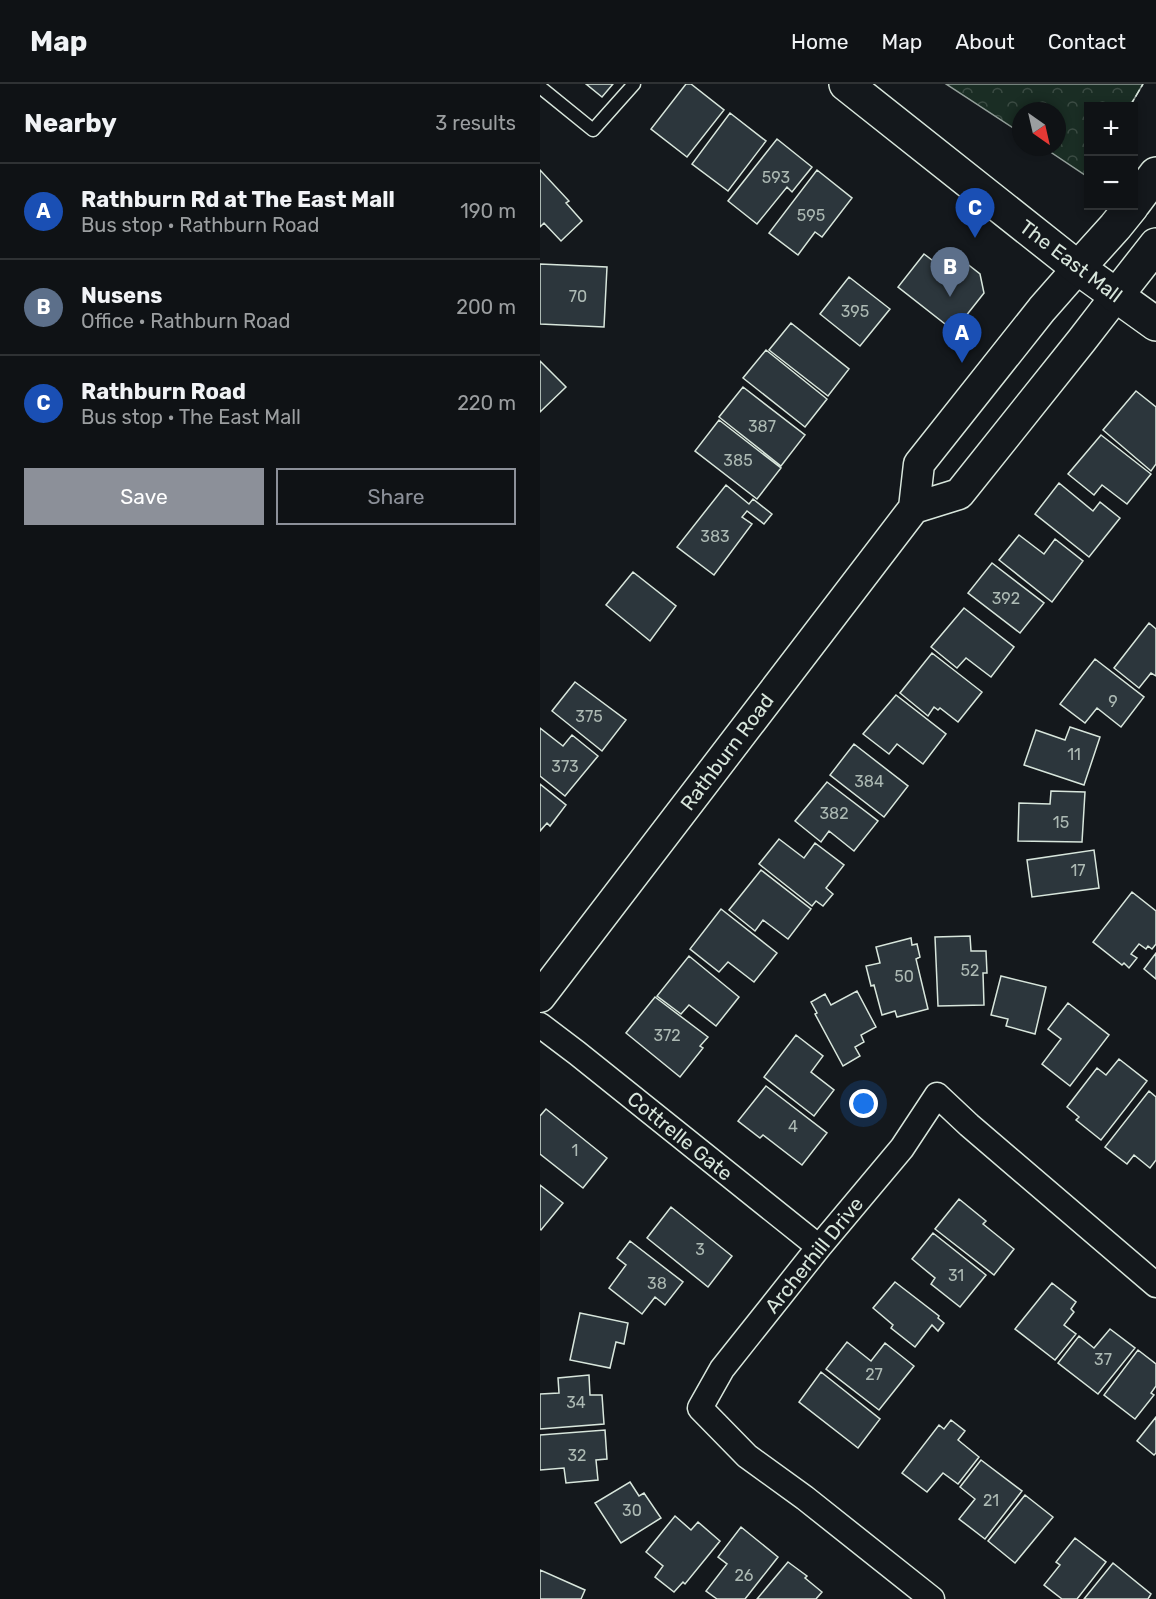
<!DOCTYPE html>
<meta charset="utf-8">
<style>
:root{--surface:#0f1215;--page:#181b1e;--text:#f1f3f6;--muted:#9b9ea0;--line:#2f3234;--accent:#8c9099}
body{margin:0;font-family:Rubik,sans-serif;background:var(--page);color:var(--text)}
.controls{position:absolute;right:18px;top:18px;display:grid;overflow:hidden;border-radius:0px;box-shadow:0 3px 9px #0003}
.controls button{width:54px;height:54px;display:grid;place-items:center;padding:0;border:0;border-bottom:2px solid var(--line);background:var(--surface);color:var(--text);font:30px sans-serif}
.compass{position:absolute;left:472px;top:18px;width:54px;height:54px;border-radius:50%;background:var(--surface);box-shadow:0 3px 9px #0003;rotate:146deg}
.you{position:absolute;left:324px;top:1020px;width:21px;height:21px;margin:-15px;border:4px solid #fff;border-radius:50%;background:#1a73e8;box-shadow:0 0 0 9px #1a73e833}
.badge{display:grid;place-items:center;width:39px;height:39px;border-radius:50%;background:var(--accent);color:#fff;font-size:20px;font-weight:700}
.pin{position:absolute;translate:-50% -50px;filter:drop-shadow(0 2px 3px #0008)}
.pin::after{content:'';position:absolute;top:32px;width:21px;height:18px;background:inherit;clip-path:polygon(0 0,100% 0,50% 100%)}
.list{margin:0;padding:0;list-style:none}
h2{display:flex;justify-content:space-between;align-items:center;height:78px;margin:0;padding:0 24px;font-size:26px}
h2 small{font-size:20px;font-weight:400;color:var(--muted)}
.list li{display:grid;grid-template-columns:39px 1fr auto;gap:18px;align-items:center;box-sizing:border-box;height:96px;padding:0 24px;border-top:2px solid var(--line)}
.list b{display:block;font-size:22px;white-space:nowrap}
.list p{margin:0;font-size:20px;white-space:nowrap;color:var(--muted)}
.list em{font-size:20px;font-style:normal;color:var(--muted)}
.actions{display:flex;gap:12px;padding:18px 24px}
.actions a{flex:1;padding:14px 0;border:2px solid var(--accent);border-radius:0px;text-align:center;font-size:21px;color:var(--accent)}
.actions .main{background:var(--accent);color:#fff}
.map{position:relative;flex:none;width:616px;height:1515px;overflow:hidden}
header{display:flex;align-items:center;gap:36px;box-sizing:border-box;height:84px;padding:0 30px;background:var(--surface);border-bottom:2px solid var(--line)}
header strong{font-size:28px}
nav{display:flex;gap:33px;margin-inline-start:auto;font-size:21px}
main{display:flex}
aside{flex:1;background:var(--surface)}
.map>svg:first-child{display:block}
.park{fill:url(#park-crowns);stroke:#939e99;stroke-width:1.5}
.building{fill:#2c363c;stroke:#d8e6dc;stroke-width:1.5}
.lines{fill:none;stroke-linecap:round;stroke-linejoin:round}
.service-casing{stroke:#d8e6dc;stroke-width:15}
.minor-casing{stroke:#d8e6dc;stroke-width:27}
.tertiary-casing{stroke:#d8e6dc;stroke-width:33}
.secondary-casing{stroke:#d8e6dc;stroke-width:36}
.service{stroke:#14181c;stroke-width:12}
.minor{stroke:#14181c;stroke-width:24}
.tertiary{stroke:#14181c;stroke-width:30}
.secondary{stroke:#14181c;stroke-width:33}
.fence{stroke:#d8e6dc;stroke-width:1.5;stroke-dasharray:8 3;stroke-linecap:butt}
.labels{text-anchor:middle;stroke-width:4.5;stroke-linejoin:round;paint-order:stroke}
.number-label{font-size:16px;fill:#adbab4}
.street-label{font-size:20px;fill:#d8e6dc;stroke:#14181c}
</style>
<header>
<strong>Map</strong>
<nav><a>Home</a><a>Map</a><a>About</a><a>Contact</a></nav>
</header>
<main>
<aside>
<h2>Nearby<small>3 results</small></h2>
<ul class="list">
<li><span class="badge" style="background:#1a4fb4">A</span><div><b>Rathburn Rd at The East Mall</b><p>Bus stop · Rathburn Road</p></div><em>190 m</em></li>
<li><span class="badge" style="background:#5c6f8a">B</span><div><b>Nusens</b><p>Office · Rathburn Road</p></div><em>200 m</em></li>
<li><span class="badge" style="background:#1a4fb4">C</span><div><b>Rathburn Road</b><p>Bus stop · The East Mall</p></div><em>220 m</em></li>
</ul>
<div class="actions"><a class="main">Save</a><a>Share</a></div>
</aside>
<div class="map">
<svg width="616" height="1515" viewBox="0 0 616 1515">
<defs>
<pattern id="park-crowns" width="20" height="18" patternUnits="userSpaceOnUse" patternTransform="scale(1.5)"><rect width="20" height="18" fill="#1a2d24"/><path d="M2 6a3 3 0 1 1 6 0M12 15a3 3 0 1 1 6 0" fill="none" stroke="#3b4b43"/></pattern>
</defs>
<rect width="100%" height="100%" fill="#14181c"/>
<path class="park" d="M 406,0 L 603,0 L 590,22 L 548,22 L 548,93 L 503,63 L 517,63 L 517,27 L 481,27 L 481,49 Z"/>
<path class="building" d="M 46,0 L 73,0 L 62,13 Z
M 146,0 L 151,0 L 184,26 L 147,73 L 111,45 Z
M 190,29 L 226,57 L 188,107 L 152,80 Z
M 237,55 L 272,83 L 252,108 L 247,103 L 217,140 L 188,117 Z
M 0,86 L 29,117 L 26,119 L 42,137 L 21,157 L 4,139 L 0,143 Z
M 277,86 L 312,114 L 282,153 L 275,148 L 258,171 L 229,149 Z
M 384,170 L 409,189 L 421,175 L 440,190 L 444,209 L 414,247 L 358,203 Z
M 0,180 L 67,183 L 64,243 L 0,240 Z
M 309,193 L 350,225 L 320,262 L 280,230 Z
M 251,239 L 309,285 L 288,312 L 229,266 Z
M 226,266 L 287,315 L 265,343 L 203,294 Z
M 0,277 L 26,303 L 0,328 Z
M 203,303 L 265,351 L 241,382 L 179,333 Z
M 596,307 L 616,323 L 616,380 L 611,387 L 563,346 Z
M 179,336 L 241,384 L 217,415 L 155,367 Z
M 561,351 L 611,390 L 587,420 L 562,401 L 554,411 L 528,390 Z
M 519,399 L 553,427 L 560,418 L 580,434 L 549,473 L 495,430 Z
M 186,401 L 209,420 L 213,415 L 232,430 L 224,440 L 207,427 L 202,433 L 212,440 L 174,491 L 137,463 Z
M 479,451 L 504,470 L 515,455 L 543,477 L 512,518 L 459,476 Z
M 452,479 L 504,519 L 480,549 L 428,509 Z
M 93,488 L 136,522 L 110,557 L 66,521 Z
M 424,524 L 474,563 L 451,593 L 426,574 L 417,584 L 391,563 Z
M 609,539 L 616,545 L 616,592 L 611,589 L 599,604 L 574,584 Z
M 392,569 L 442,608 L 418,638 L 400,624 L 398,626 L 394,623 L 388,632 L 360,609 Z
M 555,575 L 604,613 L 581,643 L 557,624 L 545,639 L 520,620 Z
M 35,598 L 86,636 L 62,667 L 12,627 Z
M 356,611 L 406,650 L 383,680 L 357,660 L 349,670 L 323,650 Z
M 530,643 L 560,653 L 544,701 L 484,681 L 496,646 L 525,656 Z
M 0,644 L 23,662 L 32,651 L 58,672 L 25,712 L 0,692 Z
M 314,660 L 368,702 L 344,733 L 290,691 Z
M 287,698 L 338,737 L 314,767 L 289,747 L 281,758 L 255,737 Z
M 0,700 L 26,721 L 10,742 L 7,739 L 0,747 Z
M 511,707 L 545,708 L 542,758 L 478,757 L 479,719 L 510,720 Z
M 239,755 L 264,774 L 275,759 L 304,781 L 286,804 L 293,810 L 283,822 L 276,817 L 272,822 L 219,780 Z
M 554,766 L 559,804 L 492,813 L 487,776 Z
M 221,786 L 271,825 L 248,855 L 223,836 L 215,847 L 189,826 Z
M 592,808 L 616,827 L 616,860 L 612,865 L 608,862 L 606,865 L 599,860 L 591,870 L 597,874 L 589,884 L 584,879 L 582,881 L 553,858 Z
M 181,825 L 237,869 L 214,898 L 188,878 L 179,888 L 150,865 Z
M 430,852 L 431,867 L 446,867 L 447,889 L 443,889 L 444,921 L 398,922 L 395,853 Z
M 371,854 L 372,861 L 377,860 L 380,873 L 376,875 L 388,925 L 357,933 L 355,927 L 342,931 L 334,901 L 331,902 L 326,882 L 340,879 L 336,863 Z
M 616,869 L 616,895 L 604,885 Z
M 149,872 L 199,913 L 176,942 L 149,921 L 141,930 L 117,912 Z
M 461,892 L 506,903 L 495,950 L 466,942 L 468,935 L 451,931 Z
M 317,907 L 336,943 L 321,951 L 324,958 L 315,963 L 320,972 L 303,982 L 275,930 L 277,929 L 271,918 L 285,910 L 291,921 Z
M 115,913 L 168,953 L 160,962 L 163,964 L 140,993 L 86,949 Z
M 528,919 L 569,951 L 530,1002 L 502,980 L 521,955 L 508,945 Z
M 256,951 L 283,972 L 271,988 L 294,1006 L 274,1032 L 224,993 Z
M 579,975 L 607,997 L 561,1056 L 536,1036 L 539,1033 L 527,1023 L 557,984 L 566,991 Z
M 226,1002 L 287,1049 L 262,1081 L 223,1051 L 220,1054 L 198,1037 Z
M 609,1007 L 616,1013 L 616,1076 L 610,1084 L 594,1071 L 587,1080 L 565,1063 Z
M 6,1025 L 67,1074 L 43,1104 L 0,1070 L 0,1032 Z
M 0,1101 L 23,1119 L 1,1146 L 0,1145 Z
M 419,1115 L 446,1137 L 443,1140 L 474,1165 L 454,1191 L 395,1145 Z
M 131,1123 L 192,1172 L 168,1203 L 107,1154 Z
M 393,1149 L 446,1191 L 420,1223 L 391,1200 L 395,1194 L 372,1175 Z
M 90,1157 L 143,1198 L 125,1221 L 115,1213 L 102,1230 L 69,1204 L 86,1181 L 77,1174 Z
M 355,1198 L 399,1232 L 398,1234 L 404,1239 L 398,1247 L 392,1241 L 375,1263 L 351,1244 L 353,1241 L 333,1224 Z
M 512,1199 L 536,1218 L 531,1225 L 534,1228 L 524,1241 L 536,1250 L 515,1276 L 475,1245 Z
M 40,1229 L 88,1239 L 84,1260 L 76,1258 L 70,1284 L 30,1276 Z
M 570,1245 L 595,1264 L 558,1310 L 518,1279 L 539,1252 L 554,1264 Z
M 307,1258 L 331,1277 L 345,1259 L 374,1282 L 339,1326 L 286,1285 Z
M 598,1266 L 616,1280 L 616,1302 L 611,1309 L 614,1311 L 595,1335 L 564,1311 Z
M 281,1288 L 340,1335 L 318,1364 L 259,1318 Z
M 49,1291 L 50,1311 L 62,1311 L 64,1340 L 0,1345 L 0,1310 L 19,1309 L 18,1294 Z
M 616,1333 L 616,1369 L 614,1371 L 597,1357 Z
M 411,1336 L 425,1347 L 418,1356 L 439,1373 L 418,1400 L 403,1389 L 387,1408 L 362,1389 L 399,1341 L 404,1345 Z
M 65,1346 L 67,1375 L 56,1376 L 58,1396 L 26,1399 L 24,1384 L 0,1386 L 0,1351 Z
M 441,1376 L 482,1407 L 445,1455 L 419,1435 L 435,1415 L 420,1403 Z
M 90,1398 L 99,1412 L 104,1409 L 121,1434 L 81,1459 L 55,1419 Z
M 485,1411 L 513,1433 L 475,1479 L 448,1457 Z
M 135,1432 L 151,1446 L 158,1438 L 180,1457 L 145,1500 L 143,1498 L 134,1508 L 115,1493 L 123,1482 L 106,1468 Z
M 201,1443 L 238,1473 L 205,1515 L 177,1515 L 166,1507 L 187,1480 L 178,1473 Z
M 535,1454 L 566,1478 L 537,1515 L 522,1515 L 504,1501 L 520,1481 L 516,1478 Z
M 248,1478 L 267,1492 L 265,1494 L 282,1508 L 276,1515 L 217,1515 Z
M 573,1479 L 611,1510 L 608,1515 L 544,1515 Z
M 0,1486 L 45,1506 L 41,1515 L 0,1515 Z"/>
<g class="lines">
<defs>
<path id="service" d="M 0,3 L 53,46 L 94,0"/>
<path id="minor" d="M 0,941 L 37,969 L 279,1163
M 392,1515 L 265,1414 L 207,1372 L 160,1324 L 182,1285 L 279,1163 L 362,1064 L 397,1011 L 429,1041 L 616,1201"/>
<path id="tertiary" d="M 374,424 L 419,410 L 542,256 L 576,212
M 0,913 L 374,424 L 379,380 L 502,225 L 538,184"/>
<path id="secondary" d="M 306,0 L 538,184 L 616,240
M 594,119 L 616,90
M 538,184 L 575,143 L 592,122
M 576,212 L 616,161"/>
</defs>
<use href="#service" class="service-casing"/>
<use href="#minor" class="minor-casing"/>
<use href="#tertiary" class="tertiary-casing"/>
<use href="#secondary" class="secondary-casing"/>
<use href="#service" class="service"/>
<use href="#minor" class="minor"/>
<use href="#tertiary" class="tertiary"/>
<use href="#secondary" class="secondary"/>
<path class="fence" d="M 590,22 L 603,0"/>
</g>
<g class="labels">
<g class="number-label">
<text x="236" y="99">593</text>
<text x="271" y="137">595</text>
<text x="38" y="218">70</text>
<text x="315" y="233">395</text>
<text x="222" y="348">387</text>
<text x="198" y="382">385</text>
<text x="175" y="458">383</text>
<text x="466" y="520">392</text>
<text x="573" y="623">9</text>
<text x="49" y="638">375</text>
<text x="534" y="676">11</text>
<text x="25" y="688">373</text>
<text x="329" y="703">384</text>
<text x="294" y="735">382</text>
<text x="521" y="744">15</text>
<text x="538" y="792">17</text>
<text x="430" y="892">52</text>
<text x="364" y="898">50</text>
<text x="127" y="957">372</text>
<text x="253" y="1048">4</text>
<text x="35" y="1072">1</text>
<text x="160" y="1171">3</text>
<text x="416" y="1197">31</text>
<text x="117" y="1205">38</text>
<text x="563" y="1281">37</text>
<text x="334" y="1296">27</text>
<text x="36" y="1324">34</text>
<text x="37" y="1377">32</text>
<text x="451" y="1422">21</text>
<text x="92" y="1432">30</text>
<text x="204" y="1497">26</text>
</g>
<g class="street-label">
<text transform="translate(531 177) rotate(37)" y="7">The East Mall</text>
<text transform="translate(187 668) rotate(-53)" y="7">Rathburn Road</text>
<text transform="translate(140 1052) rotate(39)" y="7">Cottrelle Gate</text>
<text transform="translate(274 1171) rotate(-51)" y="7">Archerhill Drive</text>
</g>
</g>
</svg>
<div class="controls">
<button>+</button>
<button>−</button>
</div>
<svg class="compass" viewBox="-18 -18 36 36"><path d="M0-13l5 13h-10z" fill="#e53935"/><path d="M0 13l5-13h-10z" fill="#9b9ea0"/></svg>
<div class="you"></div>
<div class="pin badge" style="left:422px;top:279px;background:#1a4fb4">A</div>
<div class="pin badge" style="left:410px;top:213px;background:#5c6f8a">B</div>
<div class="pin badge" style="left:435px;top:154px;background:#1a4fb4">C</div>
</div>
</main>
